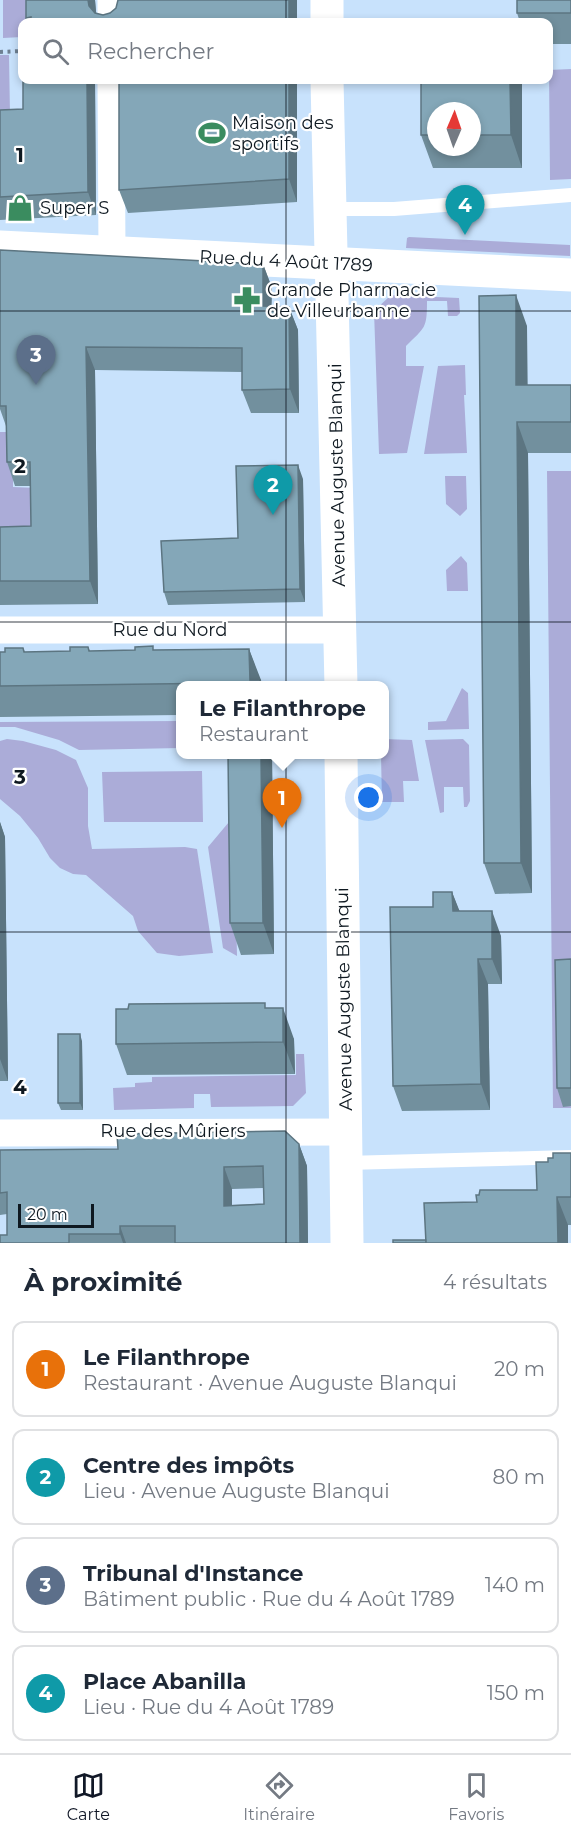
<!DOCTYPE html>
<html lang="fr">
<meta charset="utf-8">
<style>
:root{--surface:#fff;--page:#f2f2f3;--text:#1f2937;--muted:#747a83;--line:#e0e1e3;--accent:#111827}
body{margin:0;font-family:Montserrat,sans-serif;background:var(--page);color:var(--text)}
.compass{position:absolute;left:427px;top:102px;width:54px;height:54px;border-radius:50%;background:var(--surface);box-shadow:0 3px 9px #0003;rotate:2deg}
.scale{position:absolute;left:18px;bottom:15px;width:76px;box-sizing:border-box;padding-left:6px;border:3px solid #0e1820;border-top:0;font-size:16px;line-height:21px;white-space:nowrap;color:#0e1820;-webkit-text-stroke:4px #fff;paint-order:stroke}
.you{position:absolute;left:369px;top:798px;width:21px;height:21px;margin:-15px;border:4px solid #fff;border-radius:50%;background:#1a73e8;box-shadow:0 0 0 9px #1a73e833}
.badge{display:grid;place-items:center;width:39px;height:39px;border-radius:50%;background:var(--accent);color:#fff;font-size:20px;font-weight:700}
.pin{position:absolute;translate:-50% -50px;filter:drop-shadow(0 2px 3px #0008)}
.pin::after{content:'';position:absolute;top:32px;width:21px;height:18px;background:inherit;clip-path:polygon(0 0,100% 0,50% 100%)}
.popup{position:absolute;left:176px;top:681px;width:213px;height:78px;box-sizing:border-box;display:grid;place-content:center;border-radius:12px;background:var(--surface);filter:drop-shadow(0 2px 4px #0005);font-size:20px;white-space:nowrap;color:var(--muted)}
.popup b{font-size:22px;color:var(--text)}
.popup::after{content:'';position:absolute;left:50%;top:100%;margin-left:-12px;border:12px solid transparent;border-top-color:var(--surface)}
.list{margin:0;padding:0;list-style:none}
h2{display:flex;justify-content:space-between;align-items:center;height:78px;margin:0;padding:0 24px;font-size:26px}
h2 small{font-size:20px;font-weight:400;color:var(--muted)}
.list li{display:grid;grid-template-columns:39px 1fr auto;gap:18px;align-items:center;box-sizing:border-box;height:96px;margin:0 12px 12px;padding:0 12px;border:2px solid var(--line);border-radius:12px}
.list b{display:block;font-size:22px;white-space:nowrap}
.list p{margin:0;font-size:20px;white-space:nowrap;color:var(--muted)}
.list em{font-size:20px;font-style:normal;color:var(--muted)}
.icon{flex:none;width:33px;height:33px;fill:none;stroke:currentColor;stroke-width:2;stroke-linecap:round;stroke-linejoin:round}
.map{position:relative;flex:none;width:571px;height:1243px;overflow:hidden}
.search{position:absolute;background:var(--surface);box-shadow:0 3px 9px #0003;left:18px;right:18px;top:18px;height:66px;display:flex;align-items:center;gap:15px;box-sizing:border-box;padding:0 21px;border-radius:12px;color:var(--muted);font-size:22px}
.sheet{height:510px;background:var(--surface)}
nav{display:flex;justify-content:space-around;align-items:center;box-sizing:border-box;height:84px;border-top:2px solid var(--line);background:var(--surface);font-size:16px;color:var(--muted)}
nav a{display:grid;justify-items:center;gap:3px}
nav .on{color:var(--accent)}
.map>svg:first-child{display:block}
.green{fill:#abacd8}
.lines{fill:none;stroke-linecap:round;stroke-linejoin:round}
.path{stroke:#6e8092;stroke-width:4;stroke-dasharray:3 4.5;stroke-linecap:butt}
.service{stroke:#fff;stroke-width:14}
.minor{stroke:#fff;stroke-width:27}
.tertiary{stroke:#fff;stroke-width:33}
.secondary{stroke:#fff;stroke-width:33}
.wall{fill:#72909e;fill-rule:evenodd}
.shaded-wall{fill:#5c7581}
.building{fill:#84a7b8;stroke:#5c7581;stroke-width:1.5;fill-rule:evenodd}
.grid{fill:none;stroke:#0e1820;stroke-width:1.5;stroke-opacity:0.55}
.labels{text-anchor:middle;stroke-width:4.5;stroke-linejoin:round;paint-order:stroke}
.poi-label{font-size:18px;fill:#0e1820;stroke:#fff;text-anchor:start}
.street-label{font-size:18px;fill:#0e1820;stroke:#fff}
.grid-label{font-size:20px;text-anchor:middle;font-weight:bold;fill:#0e1820;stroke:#fff;stroke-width:4.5;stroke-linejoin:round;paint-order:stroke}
</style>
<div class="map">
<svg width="571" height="1243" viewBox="0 0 571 1243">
<rect width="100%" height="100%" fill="#c8e2fc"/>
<path class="green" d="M 3,0 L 32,0 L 32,22 L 22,22 L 22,37 L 3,38 Z
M 0,55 L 9,55 L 10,116 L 0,116 Z
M 571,69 L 571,179 L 550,180 L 549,70 Z
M 409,237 L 570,245 L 570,256 L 406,248 L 407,238 Z
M 391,295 L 459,298 L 460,313 L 457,316 L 448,316 L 447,301 L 427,301 C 427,329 425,327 406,346 L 406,366 L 424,366 L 407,453 L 379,454 L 374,311 Z
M 465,365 L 466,395 L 464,395 L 467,453 L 424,454 L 438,366 Z
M 0,432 L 35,432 L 13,459 L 13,487 L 37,488 L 38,548 L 0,539 Z
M 547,471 L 571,471 L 571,1108 L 553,1108 Z
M 445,476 L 466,476 L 467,509 L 460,516 L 446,504 Z
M 461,556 L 467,563 L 468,591 L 447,591 L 446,570 Z
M 462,688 L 468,693 L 469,729 L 428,730 L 428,722 L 446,721 Z
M 180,721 L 180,748 L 79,750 L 59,740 L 15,727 L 0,727 L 0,722 Z
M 7,739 L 23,741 L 56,750 L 76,760 L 88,788 L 88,826 L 92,849 L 185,847 L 197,849 L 213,953 L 179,956 L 157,953 L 138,931 L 133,916 L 86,875 L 73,874 L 60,868 L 50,858 L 38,838 L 20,816 L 0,799 L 0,741 Z
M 384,739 L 412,740 L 419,781 L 403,781 L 404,802 L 382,802 L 381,755 L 384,754 Z
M 463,739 L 469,745 L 470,801 L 467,807 L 464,807 L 463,787 L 444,787 L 444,812 L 440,813 L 425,740 Z
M 202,771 L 203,822 L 104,822 L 102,772 Z
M 234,816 L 237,956 L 223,948 L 208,847 Z
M 296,1054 L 304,1054 L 306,1093 L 293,1106 L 211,1107 L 210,1094 L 194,1094 L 194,1108 L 114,1110 L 113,1088 L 135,1087 L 135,1083 L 152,1082 L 152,1077 L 296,1075 Z"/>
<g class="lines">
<path class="path" d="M 0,52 L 22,51"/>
<path class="service" d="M 329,209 L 394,209 L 571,195
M 346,1163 L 571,1157"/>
<path class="minor" d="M 111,22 L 111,0
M 111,80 L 112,253
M 0,630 L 340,630
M 0,1133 L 345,1132"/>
<path class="tertiary" d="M 327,0 L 327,22
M 327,80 L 341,686
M 341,754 L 347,1243"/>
<path class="secondary" d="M 0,247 L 571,275"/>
</g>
<path class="wall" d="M 95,0 L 96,13 L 103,15 L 297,22 L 28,22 L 26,18 Z
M 571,0 L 571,44 L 549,44 L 549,22 L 520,22 L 517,13 Z
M 95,80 L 96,215 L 0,220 L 0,110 L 23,109 L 31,82 Z
M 297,80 L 297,202 L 128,213 L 119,190 Z
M 421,80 L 522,80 L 522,168 L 433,168 L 421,135 ZM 436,111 L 472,111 L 472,147 L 436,147 Z
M 0,250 L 263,264 L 272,288 L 271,306 L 289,307 L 298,330 L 299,413 L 251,413 L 242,390 L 242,372 L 95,370 L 98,604 L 0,605 L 0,527 L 31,526 L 31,486 L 15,486 L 7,462 L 6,426 L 0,409 Z
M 479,296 L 527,326 L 527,385 L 571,385 L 571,453 L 528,453 L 532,893 L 495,894 L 484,863 Z
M 303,479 L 305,602 L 168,605 L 164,592 L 238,538 Z
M 88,647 L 90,651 L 249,649 L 262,686 L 180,686 L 180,715 L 0,717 L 0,652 L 5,652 L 23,648 L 25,652 L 70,651 Z
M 228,754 L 272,754 L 274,954 L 241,955 L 230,923 Z
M 0,822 L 5,837 L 8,1081 L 0,1081 Z
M 452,892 L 459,911 L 501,936 L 502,984 L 488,984 L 490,1110 L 402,1111 L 393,1086 L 433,907 Z
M 571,959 L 571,1106 L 563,1107 L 557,1088 Z
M 267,1008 L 294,1039 L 295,1074 L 127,1075 L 116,1044 Z
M 82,1041 L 83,1110 L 61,1110 L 58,1103 Z
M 299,1144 L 307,1166 L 308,1243 L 0,1243 L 7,1235 L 7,1214 L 0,1215 L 0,1150 L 118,1149 ZM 264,1188 L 264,1204 L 232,1205 L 232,1189 Z
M 571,1153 L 571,1225 L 568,1225 L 568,1243 L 393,1243 L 425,1240 L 477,1202 L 537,1190 L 548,1162 L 553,1158 Z"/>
<path class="shaded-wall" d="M 88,0 L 95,0 L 97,22 L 89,6 Z
M 289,0 L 297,0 L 297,22 L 289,22 Z
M 87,80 L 95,80 L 96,215 L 88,192 Z
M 289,80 L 297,80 L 297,202 L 289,179 Z
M 510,80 L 522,80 L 522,168 L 511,135 Z
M 263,264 L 272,288 L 271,329 L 263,306 Z
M 516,295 L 527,326 L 528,416 L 516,385 Z
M 289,307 L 298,330 L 299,413 L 290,389 Z
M 86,347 L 95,370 L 98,604 L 90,581 Z
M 517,422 L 528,453 L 532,893 L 521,863 Z
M 298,465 L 303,479 L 305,602 L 300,589 Z
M 249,649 L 261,680 L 262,686 L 252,686 L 250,680 Z
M 261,754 L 272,754 L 274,954 L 263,923 Z
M 0,822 L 5,837 L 8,1081 L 0,1059 Z
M 452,892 L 462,917 L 453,911 Z
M 492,911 L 501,936 L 502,984 L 492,959 Z
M 478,959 L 488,984 L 490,1110 L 481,1084 Z
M 283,1008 L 294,1039 L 295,1074 L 283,1042 Z
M 80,1034 L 82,1041 L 83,1110 L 80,1103 Z
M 299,1144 L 307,1166 L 308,1243 L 300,1243 Z
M 224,1167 L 232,1189 L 232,1228 L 224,1206 Z
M 557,1197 L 568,1225 L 568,1243 L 558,1243 Z
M 120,1226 L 126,1243 L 123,1243 L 120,1234 Z"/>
<path class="building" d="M 26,0 L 88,0 L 89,6 L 95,13 L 103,15 L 110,13 L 116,8 L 118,0 L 289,0 L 289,22 L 31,22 L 31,17 L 26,18 Z
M 517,0 L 571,0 L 571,13 L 517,13 Z
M 31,80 L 87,80 L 88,192 L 0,197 L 0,110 L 23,109 L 23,82 L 31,82 Z
M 119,80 L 289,80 L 289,179 L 119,190 Z
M 421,80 L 510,80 L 511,135 L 472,135 L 472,111 L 436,111 L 436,135 L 421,135 Z
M 0,250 L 263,264 L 263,306 L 289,307 L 290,389 L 242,390 L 242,348 L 86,347 L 90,581 L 0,581 L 0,527 L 31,526 L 30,462 L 7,462 L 6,406 L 0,406 Z
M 516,295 L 516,385 L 571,385 L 571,422 L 517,422 L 521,863 L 484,863 L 479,296 Z
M 298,465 L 300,589 L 164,592 L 161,541 L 238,538 L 236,466 Z
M 153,646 L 153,650 L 249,649 L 250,680 L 260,680 L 260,686 L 228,686 L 228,683 L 0,686 L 0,652 L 5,652 L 5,648 L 23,648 L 24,652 L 70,651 L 70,647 L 88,647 L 89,651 L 135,650 L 135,647 Z
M 228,754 L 261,754 L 263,923 L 230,923 Z
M 433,892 L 452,892 L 453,911 L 492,911 L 492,959 L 478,959 L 481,1084 L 393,1086 L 390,907 L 433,907 Z
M 571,959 L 571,1088 L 557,1088 L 555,960 Z
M 265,1003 L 265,1008 L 283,1008 L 283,1042 L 116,1044 L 116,1009 L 128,1009 L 129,1004 Z
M 58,1034 L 80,1034 L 80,1103 L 58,1103 Z
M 285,1131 L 299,1144 L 300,1243 L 175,1243 L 175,1226 L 120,1226 L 120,1234 L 69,1234 L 69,1243 L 0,1243 L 0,1235 L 7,1235 L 7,1192 L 0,1193 L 0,1150 L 118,1149 L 117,1134 ZM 263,1166 L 264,1204 L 224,1206 L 224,1167 Z
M 553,1153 L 571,1153 L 571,1197 L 557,1197 L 558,1243 L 426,1243 L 424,1203 L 477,1202 L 476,1195 L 479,1195 L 480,1190 L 537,1190 L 536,1162 L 548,1162 L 548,1158 L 553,1158 Z
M 393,1240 L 426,1240 L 426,1243 L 393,1243 Z"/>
<path class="grid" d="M 286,0 L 286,22M 286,80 L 286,1243M 0,311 L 571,311M 0,622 L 571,622M 0,932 L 571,932"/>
<defs>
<symbol id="stadium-bare" viewBox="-9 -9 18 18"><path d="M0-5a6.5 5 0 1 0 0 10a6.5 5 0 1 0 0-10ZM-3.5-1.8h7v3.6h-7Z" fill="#3a8c5f" stroke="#fff" stroke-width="2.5" paint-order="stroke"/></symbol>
<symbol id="shop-bare" viewBox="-9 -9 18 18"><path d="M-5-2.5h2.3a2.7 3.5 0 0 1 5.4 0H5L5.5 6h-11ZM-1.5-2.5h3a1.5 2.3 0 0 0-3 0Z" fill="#3a8c5f" stroke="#fff" stroke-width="2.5" paint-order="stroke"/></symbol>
<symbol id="pharmacy-bare" viewBox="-9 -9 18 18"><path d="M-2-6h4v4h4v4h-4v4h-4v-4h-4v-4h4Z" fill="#3a8c5f" stroke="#fff" stroke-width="2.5" paint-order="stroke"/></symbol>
</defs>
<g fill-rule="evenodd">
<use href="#stadium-bare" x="193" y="114" width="38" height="38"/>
<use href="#shop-bare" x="1" y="189" width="38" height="38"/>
<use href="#pharmacy-bare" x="228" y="281" width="38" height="38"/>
</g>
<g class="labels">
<g class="poi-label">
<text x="232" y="129">Maison des<tspan x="232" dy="21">sportifs</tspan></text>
<text x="40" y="214">Super S</text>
<text x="267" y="296">Grande Pharmacie<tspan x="267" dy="21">de Villeurbanne</tspan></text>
</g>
<g class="street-label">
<text transform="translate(286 261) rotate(3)" y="6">Rue du 4 Août 1789</text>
<text transform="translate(337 475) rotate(-91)" y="6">Avenue Auguste Blanqui</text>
<text x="170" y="636">Rue du Nord</text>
<text transform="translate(344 999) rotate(-91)" y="6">Avenue Auguste Blanqui</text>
<text x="173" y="1137">Rue des Mûriers</text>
</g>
</g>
<g class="grid-label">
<text x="20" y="162">1</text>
<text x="20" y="473">2</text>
<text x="20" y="784">3</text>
<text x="20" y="1094">4</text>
</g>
</svg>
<svg class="compass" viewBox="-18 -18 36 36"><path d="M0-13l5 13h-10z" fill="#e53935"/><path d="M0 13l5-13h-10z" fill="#747a83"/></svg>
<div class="scale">20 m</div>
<div class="you"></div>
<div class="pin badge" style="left:282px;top:828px;background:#e8710a">1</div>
<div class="popup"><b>Le Filanthrope</b>Restaurant</div>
<div class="pin badge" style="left:273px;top:515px;background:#0f9aa8">2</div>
<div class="pin badge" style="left:36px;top:385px;background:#5c6f8a">3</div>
<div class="pin badge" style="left:465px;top:235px;background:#0f9aa8">4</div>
<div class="search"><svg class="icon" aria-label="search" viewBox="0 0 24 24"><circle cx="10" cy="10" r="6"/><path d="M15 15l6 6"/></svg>Rechercher</div>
</div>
<section class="sheet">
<h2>À proximité<small>4 résultats</small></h2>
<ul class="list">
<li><span class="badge" style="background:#e8710a">1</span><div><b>Le Filanthrope</b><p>Restaurant · Avenue Auguste Blanqui</p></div><em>20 m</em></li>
<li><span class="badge" style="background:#0f9aa8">2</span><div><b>Centre des impôts</b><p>Lieu · Avenue Auguste Blanqui</p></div><em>80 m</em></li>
<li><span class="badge" style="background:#5c6f8a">3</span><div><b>Tribunal d'Instance</b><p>Bâtiment public · Rue du 4 Août 1789</p></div><em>140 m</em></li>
<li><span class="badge" style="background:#0f9aa8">4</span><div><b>Place Abanilla</b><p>Lieu · Rue du 4 Août 1789</p></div><em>150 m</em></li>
</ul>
</section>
<nav>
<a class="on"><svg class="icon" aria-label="map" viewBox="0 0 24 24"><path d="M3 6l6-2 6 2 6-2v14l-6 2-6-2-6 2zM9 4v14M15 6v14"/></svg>Carte</a>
<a><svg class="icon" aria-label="directions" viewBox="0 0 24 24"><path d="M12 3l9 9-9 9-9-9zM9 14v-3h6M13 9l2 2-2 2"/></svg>Itinéraire</a>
<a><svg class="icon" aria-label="saved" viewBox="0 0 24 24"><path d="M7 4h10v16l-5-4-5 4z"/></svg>Favoris</a>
</nav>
